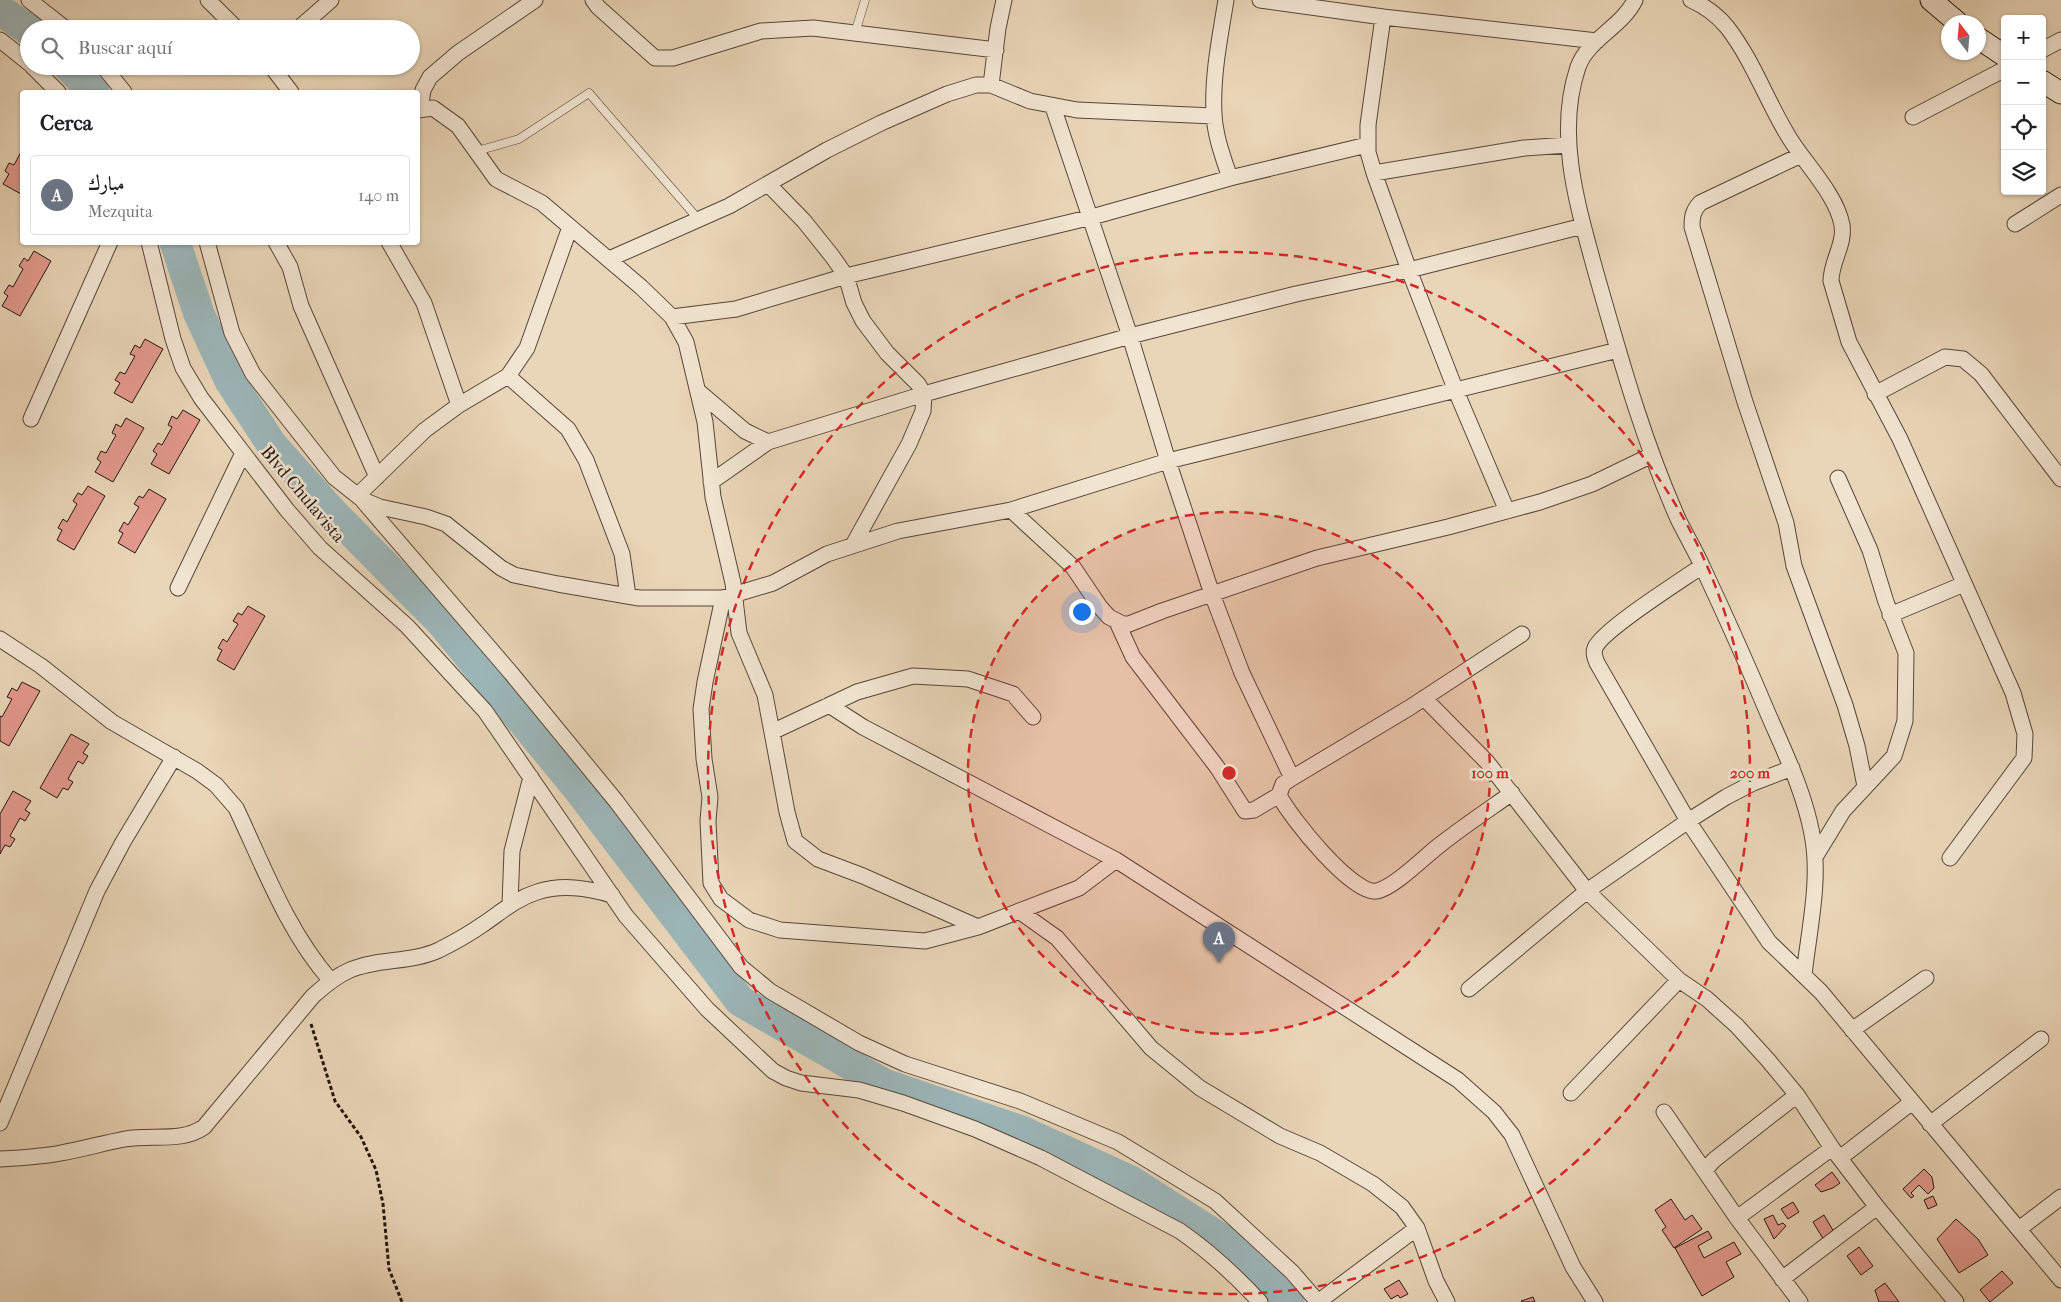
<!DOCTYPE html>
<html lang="es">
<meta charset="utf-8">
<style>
:root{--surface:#fff;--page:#f2f2f2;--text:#202124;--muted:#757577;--line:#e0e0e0;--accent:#8f2418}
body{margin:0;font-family:"IM FELL French Canon",Amiri,serif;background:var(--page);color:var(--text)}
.controls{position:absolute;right:15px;top:15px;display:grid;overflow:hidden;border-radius:5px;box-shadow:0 1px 4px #0004}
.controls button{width:45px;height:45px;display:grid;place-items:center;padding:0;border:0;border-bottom:1px solid var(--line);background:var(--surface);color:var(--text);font:25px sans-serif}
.compass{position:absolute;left:1941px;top:15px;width:45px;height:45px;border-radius:50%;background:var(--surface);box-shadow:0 1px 4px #0004;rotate:344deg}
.you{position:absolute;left:1081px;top:611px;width:18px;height:18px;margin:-12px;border:4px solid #fff;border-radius:50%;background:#1a73e8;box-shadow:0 0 0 8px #1a73e833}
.badge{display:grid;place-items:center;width:32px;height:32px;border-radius:50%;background:var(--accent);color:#fff;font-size:16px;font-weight:700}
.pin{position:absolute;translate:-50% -41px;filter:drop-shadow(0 1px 2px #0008)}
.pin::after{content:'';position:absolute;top:26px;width:18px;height:15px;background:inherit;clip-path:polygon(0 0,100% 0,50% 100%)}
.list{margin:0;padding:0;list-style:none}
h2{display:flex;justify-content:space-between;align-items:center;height:65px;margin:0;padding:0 20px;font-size:21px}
h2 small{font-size:16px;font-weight:400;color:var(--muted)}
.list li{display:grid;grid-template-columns:32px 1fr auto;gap:15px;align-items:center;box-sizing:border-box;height:80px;margin:0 10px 10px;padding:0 10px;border:1px solid var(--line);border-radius:5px}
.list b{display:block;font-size:19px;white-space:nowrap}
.list p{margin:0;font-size:16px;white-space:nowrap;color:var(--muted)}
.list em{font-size:16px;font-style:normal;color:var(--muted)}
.icon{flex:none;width:28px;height:28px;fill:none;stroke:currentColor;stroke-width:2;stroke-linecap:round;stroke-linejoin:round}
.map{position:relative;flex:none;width:2061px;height:1302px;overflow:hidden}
.search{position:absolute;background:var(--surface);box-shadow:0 1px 4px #0004;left:20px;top:20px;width:400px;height:55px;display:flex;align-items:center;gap:12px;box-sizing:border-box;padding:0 18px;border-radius:28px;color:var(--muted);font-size:19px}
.panel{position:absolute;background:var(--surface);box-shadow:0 1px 4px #0004;left:20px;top:90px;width:400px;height:155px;border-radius:5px}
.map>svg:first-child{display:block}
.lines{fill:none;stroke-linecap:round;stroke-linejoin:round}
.river{stroke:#9cb6b9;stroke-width:31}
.building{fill:#e3998d;stroke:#261610}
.lane-casing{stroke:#57463a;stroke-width:9}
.street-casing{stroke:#57463a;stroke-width:17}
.secondary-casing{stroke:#261610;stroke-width:23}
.path{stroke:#261610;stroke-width:3;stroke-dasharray:4 2.5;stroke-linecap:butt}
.lane{stroke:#f1e4d0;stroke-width:8}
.street{stroke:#f1e4d0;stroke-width:15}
.secondary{stroke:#f1e4d0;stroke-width:21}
.ring{fill:none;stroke:#d62828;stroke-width:2.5;stroke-dasharray:9 6}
.labels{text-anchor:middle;stroke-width:5;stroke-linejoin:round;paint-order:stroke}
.street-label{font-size:18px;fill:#261610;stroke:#f1e4d0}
.centre{fill:#d62828;stroke:#f1e4d0;stroke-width:2.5}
.ring-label{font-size:15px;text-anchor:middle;font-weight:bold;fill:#d62828;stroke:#f1e4d0;stroke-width:5;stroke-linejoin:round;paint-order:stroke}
</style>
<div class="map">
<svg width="2061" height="1302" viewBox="0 0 2061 1302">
<rect width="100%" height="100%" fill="#e9d5b7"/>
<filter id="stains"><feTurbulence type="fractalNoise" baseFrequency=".004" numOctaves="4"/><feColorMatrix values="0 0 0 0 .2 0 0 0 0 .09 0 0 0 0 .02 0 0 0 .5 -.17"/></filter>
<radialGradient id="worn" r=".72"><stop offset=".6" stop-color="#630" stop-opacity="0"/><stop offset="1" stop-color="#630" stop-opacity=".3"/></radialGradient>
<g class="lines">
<path class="river" d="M 0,10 L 29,30
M 68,66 L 94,92
M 175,242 L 199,314 L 230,381 L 272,445 L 334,514 L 441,622 L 579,790 L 740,1001 L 884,1084 L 1024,1132 L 1131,1181 L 1220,1238 L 1289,1302"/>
</g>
<path class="building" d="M 22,150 L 22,190 L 21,194 L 3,184 L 9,174 L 5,171 L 9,163 L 14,165 Z
M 34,251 L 51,261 L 20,316 L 2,306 L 8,296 L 4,293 L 9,285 L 13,287 L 23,269 L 19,266 L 24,258 L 28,261 Z
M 145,339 L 163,349 L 132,403 L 114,393 L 120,383 L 115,380 L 120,372 L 125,374 L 135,356 L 130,354 L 135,345 L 140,348 Z
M 183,410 L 200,420 L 169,474 L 151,464 L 157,454 L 153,451 L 158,443 L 162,445 L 172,427 L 168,425 L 172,416 L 177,419 Z
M 126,418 L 144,428 L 113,482 L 95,472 L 101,462 L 97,459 L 101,451 L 106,453 L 116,435 L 112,433 L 116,424 L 121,427 Z
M 88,486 L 105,496 L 74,550 L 57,540 L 62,530 L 58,528 L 63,519 L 67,522 L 77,504 L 73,501 L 78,493 L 82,495 Z
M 149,489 L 166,499 L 135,553 L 118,543 L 123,533 L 119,531 L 124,522 L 128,525 L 139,507 L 134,504 L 139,496 L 143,498 Z
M 248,606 L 265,616 L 234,670 L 217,660 L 222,650 L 218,648 L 223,639 L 227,642 L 238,624 L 233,621 L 238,613 L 242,615 Z
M 22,682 L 40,691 L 9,746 L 0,741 L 0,716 L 2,717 L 12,699 L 7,697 L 12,688 L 17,691 Z
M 71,734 L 89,744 L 83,753 L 88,756 L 83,764 L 78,761 L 68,779 L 73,782 L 68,790 L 63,788 L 57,798 L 40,788 Z
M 13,791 L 31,801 L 25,810 L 30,813 L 25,821 L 20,818 L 10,836 L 15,839 L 10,847 L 5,845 L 0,854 L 0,814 Z
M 1924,1169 L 1932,1177 L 1934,1188 L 1928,1194 L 1919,1185 L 1911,1193 L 1914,1196 L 1911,1198 L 1903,1189 Z
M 1832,1172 L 1840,1183 L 1833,1188 L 1821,1192 L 1815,1185 Z
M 1933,1196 L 1937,1205 L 1928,1209 L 1924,1200 Z
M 1671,1199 L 1685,1220 L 1692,1215 L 1702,1229 L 1674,1248 L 1662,1230 L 1666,1227 L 1655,1210 Z
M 1793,1202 L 1799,1212 L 1788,1219 L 1781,1209 Z
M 1773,1215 L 1778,1225 L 1783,1223 L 1786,1226 L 1774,1239 L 1764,1219 Z
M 1824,1215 L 1834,1232 L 1825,1242 L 1813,1222 Z
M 1956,1219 L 1978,1239 L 1988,1255 L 1959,1273 L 1937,1239 Z
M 1708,1231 L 1712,1238 L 1698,1246 L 1704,1258 L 1734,1242 L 1741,1254 L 1726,1262 L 1734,1277 L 1702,1296 L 1675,1248 Z
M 1859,1247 L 1873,1266 L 1861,1275 L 1847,1256 Z
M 2002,1271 L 2013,1283 L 1990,1302 L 1980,1290 Z
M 1399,1280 L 1408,1294 L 1400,1298 L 1398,1295 L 1391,1299 L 1384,1289 Z
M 1885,1283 L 1899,1302 L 1879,1302 L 1875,1290 Z
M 1533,1297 L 1535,1302 L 1522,1302 L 1521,1301 Z"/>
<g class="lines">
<defs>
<path id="lane" d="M 855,33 L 865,0
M 477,151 L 519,139 L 589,93 L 699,220"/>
<path id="street" d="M 29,0 L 66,29
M 208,0 L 237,29
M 593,0 L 598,7 L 655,58 L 673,58 L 761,31 L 813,28 L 996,50
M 1226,0 C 1220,37 1212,76 1214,114 C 1215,136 1223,157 1230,178
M 1260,0 L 1383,17 L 1597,41
M 1635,0 C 1622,27 1588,39 1578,67 C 1555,135 1578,207 1596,273 C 1620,357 1643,441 1679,521 C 1687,537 1696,552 1703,568 C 1726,617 1748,666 1769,716 C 1786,755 1804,792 1812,834 C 1821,879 1809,929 1804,975
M 1691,0 C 1705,6 1717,15 1727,27 C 1752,59 1766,99 1787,134 C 1803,162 1836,193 1842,225 C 1845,245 1831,261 1831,281 L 1849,342 L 1900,439 L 2013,693 L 2025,734 L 2024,758 L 1950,858
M 1383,17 L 1368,125 L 1368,152 L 1374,173 L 1409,270 L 1456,391 L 1507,511
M 298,29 L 331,0
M 0,40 L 29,63
M 2042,50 L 2061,40
M 32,66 L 58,92
M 103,66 L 124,92
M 271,66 L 291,92
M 991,85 L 998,28 L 1004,0
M 1053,107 L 1130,336 L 1168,461 L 1212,594 L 1242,673 L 1292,778
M 418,110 L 433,108 L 458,126 L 496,179 L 542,203 L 641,287 L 672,317 L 686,342 L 705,422 L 713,497 L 733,583 L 739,633 L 765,695 L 787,812 L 795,841 L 818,859 L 863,876 L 978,927
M 420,110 L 423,90 L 430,77 L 458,53 L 535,0
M 1913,117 L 2005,69
M 1801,155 L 1700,203 C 1693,211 1692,216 1692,227 L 1745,402 L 1786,523 L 1794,566 L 1845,705 L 1857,746 L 1865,786
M 1374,173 L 1524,148 L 1568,145
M 768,184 L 804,221 L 832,256 L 846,276 L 854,303 L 863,321 L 887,353 L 918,384 L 924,394 L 923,411 L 909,444 L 853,545
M 2015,224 L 2061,195
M 149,242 L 173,339 L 183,368 L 201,398 L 287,510 L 320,548 L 407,626 L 485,711 L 626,916 L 707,1009 L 773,1071 L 786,1078 L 801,1083 L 859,1090 L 903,1103 L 975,1129 L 1041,1158 L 1180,1231 C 1210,1252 1235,1275 1260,1302
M 207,242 L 232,333 L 253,374 L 334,477 L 363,500 L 380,507 L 426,517 L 446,524 L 501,568 L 514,575 L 558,584 L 639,598 L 723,598 L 773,583 L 827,554 L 898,531 L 1011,510 L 1168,461 L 1618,350
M 276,242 L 290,267 L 301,306 L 377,477
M 389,242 L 424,303 L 459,405
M 609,259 L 729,206 L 827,150 L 881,123 L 947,94 L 976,85 L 991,85 L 1030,101 L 1077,110 L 1214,116
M 672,317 L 736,309 L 846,276 L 1092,217 L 1230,178 L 1367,145
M 508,376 L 568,429 L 586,460 L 622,554 L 628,596
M 698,391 L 745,431 L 768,442
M 1875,394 L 1945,357 L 1963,359 L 1981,374 L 2061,479
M 31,419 L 110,242
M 711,482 L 768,442 L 924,394 L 1130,336 L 1296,294 L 1409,270 L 1583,226
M 358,495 L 425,430 L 459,405 L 508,376 L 527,348 L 570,227
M 364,502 L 511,673 L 616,801 L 741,967 L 770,991 L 859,1043 L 905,1064 L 1020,1101 L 1118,1142 L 1215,1201 L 1292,1272 L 1318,1302
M 1011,510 L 1073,567 L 1100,607 L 1109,617 L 1123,624 L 1129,624 L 1162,611 L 1317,558 L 1448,527 L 1540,502 L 1592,484 L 1652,455
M 1702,566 C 1682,580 1602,630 1595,648 C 1593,653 1595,658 1597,663 L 1688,821 L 1769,942 L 1821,992 L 2061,1280
M 178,588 L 243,453
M 723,598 L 705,682 L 701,709 L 704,759 L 710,797 L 708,821 L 711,883 L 721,899 L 749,920 L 780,930 L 925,941 L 978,927 L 1079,888 L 1116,860
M 1890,615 L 1964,584
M 1117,622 L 1133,657 L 1217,767 L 1245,811 L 1254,810 L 1279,795
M 0,639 L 41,666 L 112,722 L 197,771 L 216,785 L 236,808 C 264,867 287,931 331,981
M 1424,698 L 1487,762 L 1587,891 L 1679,980 L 1707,999 L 1737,1026 L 1768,1060 L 1797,1095 L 1832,1148 L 1877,1207 L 1956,1302
M 829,705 L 863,727 L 1116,860 L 1458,1080 L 1494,1112 L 1512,1135 L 1573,1267 L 1595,1302
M 772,732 L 857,692 L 913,676 L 968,679 L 1013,694 L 1033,717
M 1512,793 C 1488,810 1464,826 1441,844 C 1425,856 1395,887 1377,891 C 1353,896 1289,816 1279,795 L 1283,784 L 1292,778 L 1409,708 L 1522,634
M 1815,857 L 1843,811 L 1894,756 L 1905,721 L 1906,653 L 1886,602 L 1870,550 L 1838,478
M 510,904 L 512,851 L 531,777
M 1019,911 L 1057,938 L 1151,1048 L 1200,1088 L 1280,1136 L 1320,1153 L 1373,1184 L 1402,1207 L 1417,1228 L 1436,1281 L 1447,1302
M 1469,989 L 1587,891 L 1688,821 L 1726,797 L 1753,783 L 1792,768
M 1852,1030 L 1926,978
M 1571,1093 L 1679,980
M 1664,1112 L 1737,1218 L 1800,1302
M 0,1123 L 97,891 L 123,842 L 174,757
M 1930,1124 L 2041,1039
M 1840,1158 L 1912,1102
M 0,1159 C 20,1158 41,1157 61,1153 C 83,1149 104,1143 125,1139 C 152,1134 181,1143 204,1127 L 313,996 C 324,986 336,976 350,970 C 378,958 411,963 439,950 C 453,943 469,934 482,925 C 500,913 515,899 537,892 C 562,884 587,888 612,895
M 1705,1170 L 1714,1160 L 1797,1095
M 1737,1218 L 1832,1148
M 2019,1229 L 2061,1197
M 1782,1279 L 1877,1207
M 1318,1302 L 1417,1228"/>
<path id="secondary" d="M 1931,0 L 1957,22
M 1978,38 L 2005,56
M 2042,81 L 2061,93"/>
</defs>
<use href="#lane" class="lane-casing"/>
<use href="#street" class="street-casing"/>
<use href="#secondary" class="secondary-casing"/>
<path class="path" d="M 311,1024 L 335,1101 L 361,1137 L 376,1170 L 383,1204 L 389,1269 L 402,1302"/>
<use href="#lane" class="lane"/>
<use href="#street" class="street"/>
<use href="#secondary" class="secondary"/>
</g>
<circle cx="1229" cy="773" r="261" fill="#d62828" fill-opacity=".12"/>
<g class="ring">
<circle cx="1229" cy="773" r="261"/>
<circle cx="1229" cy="773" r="521"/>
</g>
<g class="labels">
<g class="street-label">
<text transform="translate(303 494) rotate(50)" y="6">Blvd Chulavista</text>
</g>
</g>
<circle cx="1229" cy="773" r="8" class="centre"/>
<g class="ring-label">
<text x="1490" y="778">100 m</text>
<text x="1750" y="778">200 m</text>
</g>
<rect width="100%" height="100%" filter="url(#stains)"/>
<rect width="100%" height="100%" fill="url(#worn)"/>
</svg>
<div class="controls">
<button>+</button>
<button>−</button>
<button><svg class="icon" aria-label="locate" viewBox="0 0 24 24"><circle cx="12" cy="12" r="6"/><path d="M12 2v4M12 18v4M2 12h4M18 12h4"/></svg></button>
<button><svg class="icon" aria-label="layers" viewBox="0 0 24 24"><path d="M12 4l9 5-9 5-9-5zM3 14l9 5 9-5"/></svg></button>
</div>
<svg class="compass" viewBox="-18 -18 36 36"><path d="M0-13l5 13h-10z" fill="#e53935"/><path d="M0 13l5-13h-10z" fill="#757577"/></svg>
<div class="you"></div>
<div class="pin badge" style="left:1219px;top:963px;background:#6b7280">A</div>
<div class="search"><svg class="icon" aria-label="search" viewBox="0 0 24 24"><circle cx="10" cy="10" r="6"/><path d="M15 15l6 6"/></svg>Buscar aquí</div>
<section class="panel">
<h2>Cerca<small></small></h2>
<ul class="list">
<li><span class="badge" style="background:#6b7280">A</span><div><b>مبارك</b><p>Mezquita</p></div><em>140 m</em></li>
</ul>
</section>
</div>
